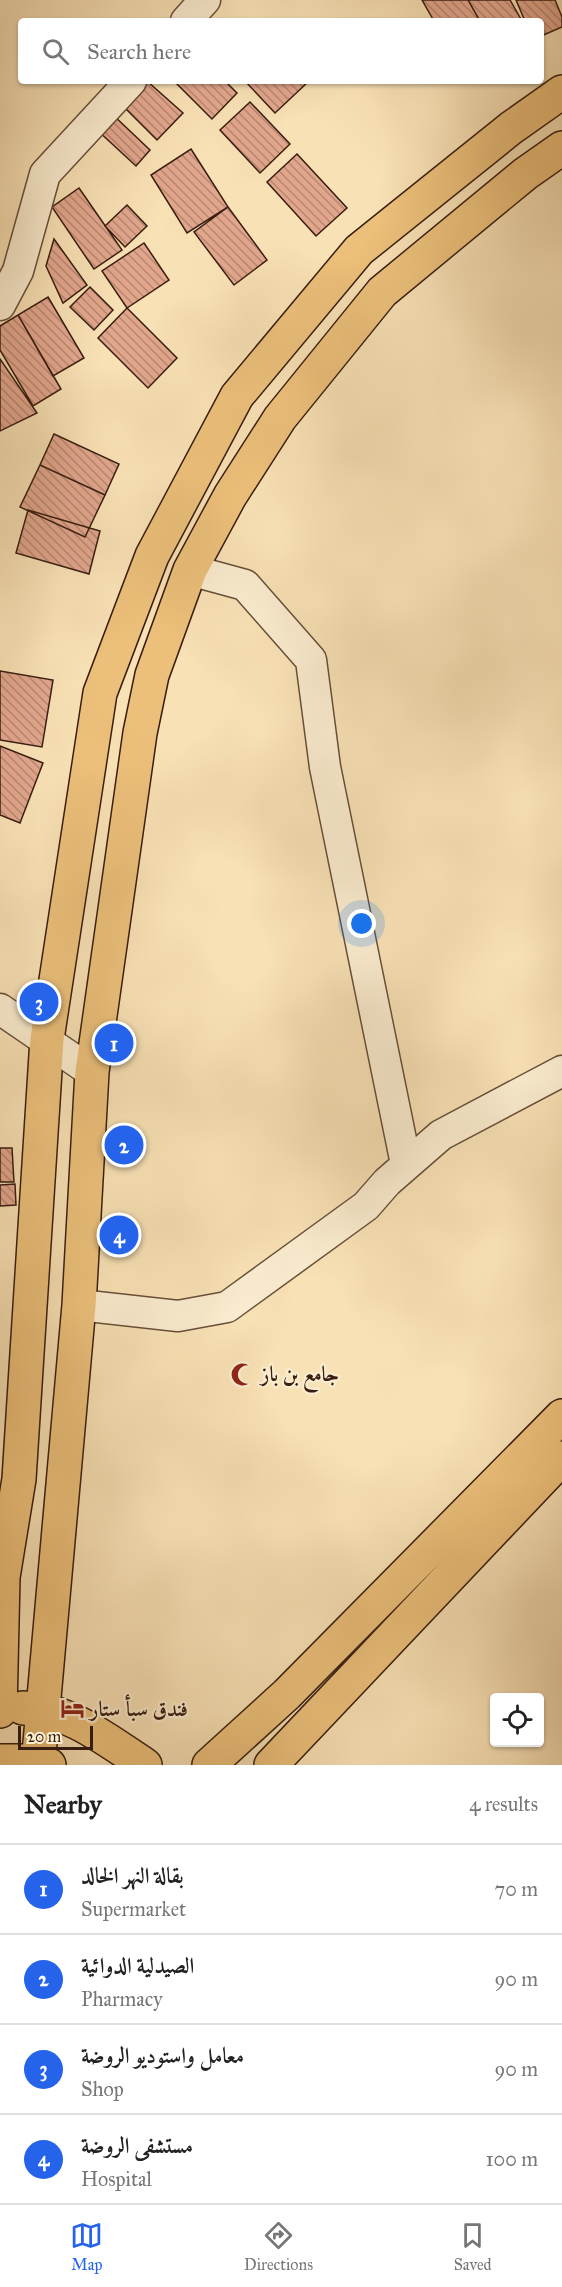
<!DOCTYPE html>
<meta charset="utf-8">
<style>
:root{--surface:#fff;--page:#f2f2f2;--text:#222;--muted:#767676;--line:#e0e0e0;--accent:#2563eb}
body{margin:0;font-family:"IM FELL Great Primer",Amiri,serif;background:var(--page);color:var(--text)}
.controls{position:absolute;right:18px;bottom:18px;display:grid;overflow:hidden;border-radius:6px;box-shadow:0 2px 4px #0004}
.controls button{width:54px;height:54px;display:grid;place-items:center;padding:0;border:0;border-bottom:2px solid var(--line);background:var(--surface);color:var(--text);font:30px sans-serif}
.scale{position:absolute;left:18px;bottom:15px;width:75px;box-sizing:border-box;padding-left:6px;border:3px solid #381d10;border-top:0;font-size:16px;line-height:21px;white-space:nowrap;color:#381d10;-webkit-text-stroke:4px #faeccf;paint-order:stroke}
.you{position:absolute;left:362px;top:924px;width:21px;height:21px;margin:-15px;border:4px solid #fff;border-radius:50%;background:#1a73e8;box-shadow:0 0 0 9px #1a73e833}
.badge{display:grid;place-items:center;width:39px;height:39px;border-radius:50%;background:var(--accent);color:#fff;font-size:20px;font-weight:700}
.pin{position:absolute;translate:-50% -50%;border:3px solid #fff;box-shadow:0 2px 6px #0006}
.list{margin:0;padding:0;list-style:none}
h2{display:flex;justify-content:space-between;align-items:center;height:78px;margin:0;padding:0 24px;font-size:26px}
h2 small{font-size:20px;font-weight:400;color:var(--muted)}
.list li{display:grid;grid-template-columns:39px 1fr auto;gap:18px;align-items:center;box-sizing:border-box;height:90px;padding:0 24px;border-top:2px solid var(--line)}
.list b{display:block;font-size:22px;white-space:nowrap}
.list p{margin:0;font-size:20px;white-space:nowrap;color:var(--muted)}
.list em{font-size:20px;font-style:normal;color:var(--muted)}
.icon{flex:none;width:33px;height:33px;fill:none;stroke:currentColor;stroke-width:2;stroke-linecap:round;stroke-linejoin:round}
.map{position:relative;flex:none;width:562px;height:1765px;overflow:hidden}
.search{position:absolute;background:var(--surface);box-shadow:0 2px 4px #0004;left:18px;right:18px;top:18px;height:66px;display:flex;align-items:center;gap:15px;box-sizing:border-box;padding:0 21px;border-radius:6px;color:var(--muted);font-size:22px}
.sheet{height:438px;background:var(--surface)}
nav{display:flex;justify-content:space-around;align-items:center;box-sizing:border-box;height:84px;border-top:2px solid var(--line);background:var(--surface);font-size:16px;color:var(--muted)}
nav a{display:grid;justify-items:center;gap:3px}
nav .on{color:var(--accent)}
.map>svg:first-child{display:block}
.building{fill:url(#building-back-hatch);stroke:#381d10;stroke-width:1.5}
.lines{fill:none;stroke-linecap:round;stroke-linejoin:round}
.minor-casing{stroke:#684e39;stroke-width:33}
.major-casing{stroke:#381d10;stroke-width:36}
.minor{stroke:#faeccf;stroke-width:30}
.major{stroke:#ecc07a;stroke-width:33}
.labels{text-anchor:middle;stroke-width:4.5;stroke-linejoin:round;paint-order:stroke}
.poi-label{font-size:21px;font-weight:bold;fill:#381d10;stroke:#faeccf;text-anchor:start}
</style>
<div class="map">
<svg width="562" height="1765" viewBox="0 0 562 1765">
<defs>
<pattern id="building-back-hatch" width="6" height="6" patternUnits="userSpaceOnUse" patternTransform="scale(1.5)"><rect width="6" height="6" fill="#e2a68d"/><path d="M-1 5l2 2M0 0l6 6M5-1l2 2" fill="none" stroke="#b88772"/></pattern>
</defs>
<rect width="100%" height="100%" fill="#f8e1b5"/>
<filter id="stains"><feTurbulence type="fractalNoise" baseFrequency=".00333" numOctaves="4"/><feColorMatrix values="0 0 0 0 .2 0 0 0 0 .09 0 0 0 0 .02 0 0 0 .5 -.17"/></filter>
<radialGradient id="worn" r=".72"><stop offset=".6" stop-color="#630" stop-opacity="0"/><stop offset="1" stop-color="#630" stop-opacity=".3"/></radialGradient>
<path class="building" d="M 422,0 L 468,0 L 480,21 L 434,21 Z
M 468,0 L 510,0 L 522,21 L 480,21 Z
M 516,0 L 555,0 L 562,17 L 562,27 L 541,36 L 541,21 L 525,21 Z
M 147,81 L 183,113 L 157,140 L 123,106 Z
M 174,81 L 225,81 L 237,93 L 212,119 Z
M 245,81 L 309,81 L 275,113 Z
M 250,102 L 290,144 L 260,173 L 220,130 Z
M 111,113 L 150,150 L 136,166 L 96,129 Z
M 191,149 L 228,207 L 187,233 L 151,175 Z
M 297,154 L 347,208 L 316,236 L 267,182 Z
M 79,188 L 122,250 L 94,269 L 52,207 Z
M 127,205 L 147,226 L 125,247 L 105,226 Z
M 228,207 L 267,260 L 234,285 L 194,232 Z
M 54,239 L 87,285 L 63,303 L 46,266 Z
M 144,243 L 169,280 L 127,308 L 102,271 Z
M 90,287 L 113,310 L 94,330 L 70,307 Z
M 48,297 L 84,358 L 53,376 L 18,315 Z
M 127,308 L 177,358 L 148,388 L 98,338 Z
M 18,315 L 61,389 L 33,406 L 0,350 L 0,326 Z
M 0,359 L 37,413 L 0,431 Z
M 54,434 L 119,464 L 105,495 L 40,465 Z
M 40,465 L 105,495 L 85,537 L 20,507 Z
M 28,510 L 100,531 L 89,574 L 16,553 Z
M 0,671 L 53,680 L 42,747 L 0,740 Z
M 0,746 L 43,763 L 20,823 L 0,815 Z
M 0,1148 L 12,1148 L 14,1182 L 0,1182 Z
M 15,1184 L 16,1205 L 0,1206 L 0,1185 Z"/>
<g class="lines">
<defs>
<path id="minor" d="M 186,21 L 205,0
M 0,305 L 18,271 L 45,174 L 131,81
M 190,570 L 245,585 L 311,660 L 325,767 L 406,1164
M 0,1009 L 92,1072
M 79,1305 L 178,1316 L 227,1307 L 366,1206 L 387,1182 L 441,1135 L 562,1071"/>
<path id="major" d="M 23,1708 C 69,1709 108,1741 145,1765
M 0,1711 L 3,1577 L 19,1479 L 47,1039 L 100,693 L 152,556 L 237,396 L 359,250 L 511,128 L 562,92
M 0,1761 L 40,1761 L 49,1765
M 38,1765 L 79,1305 L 92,1072 L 140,733 L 152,675 L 190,570 L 230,496 L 280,418 L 382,292 L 525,174 L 562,148
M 209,1765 L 287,1694 L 562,1416
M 271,1765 L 562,1458"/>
</defs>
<use href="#minor" class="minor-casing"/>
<use href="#major" class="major-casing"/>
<use href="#minor" class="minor"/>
<use href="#major" class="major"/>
</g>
<defs>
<symbol id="mosque-bare" viewBox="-9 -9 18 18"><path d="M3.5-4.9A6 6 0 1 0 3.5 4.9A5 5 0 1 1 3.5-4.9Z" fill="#8f2418" stroke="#faeccf" stroke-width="2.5" paint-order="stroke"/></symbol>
<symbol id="hotel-bare" viewBox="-9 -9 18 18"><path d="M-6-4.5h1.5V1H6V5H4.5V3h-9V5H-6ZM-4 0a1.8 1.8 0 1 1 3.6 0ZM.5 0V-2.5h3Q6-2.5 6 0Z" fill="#8f2418" stroke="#faeccf" stroke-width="2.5" paint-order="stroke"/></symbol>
</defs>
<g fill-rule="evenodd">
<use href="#mosque-bare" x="226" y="1358" width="33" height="33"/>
<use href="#hotel-bare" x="56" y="1692" width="33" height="33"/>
</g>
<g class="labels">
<g class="poi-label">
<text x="261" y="1381">جامع بن باز</text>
<text x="90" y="1716">فندق سبأ ستار</text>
</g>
</g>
<rect width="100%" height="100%" filter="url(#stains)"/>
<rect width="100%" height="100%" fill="url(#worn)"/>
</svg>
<div class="controls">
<button><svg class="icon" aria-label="locate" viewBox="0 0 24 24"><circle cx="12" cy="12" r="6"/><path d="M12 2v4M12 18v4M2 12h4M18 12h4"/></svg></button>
</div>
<div class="scale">20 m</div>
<div class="you"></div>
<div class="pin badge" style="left:114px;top:1043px">1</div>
<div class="pin badge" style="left:124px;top:1145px">2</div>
<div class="pin badge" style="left:39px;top:1002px">3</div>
<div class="pin badge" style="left:119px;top:1235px">4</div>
<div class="search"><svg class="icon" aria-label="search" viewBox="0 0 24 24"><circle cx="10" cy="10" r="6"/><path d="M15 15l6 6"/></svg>Search here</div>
</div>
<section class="sheet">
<h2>Nearby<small>4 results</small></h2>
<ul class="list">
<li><span class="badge">1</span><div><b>بقالة النهر الخالد</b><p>Supermarket</p></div><em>70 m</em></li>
<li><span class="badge">2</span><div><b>الصيدلية الدوائية</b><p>Pharmacy</p></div><em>90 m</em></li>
<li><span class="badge">3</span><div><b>معامل واستوديو الروضة</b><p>Shop</p></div><em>90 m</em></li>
<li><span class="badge">4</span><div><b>مستشفى الروضة</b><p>Hospital</p></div><em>100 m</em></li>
</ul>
</section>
<nav>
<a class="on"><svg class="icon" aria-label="map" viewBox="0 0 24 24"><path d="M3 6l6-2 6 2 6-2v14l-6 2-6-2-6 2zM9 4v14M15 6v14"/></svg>Map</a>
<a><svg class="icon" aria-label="directions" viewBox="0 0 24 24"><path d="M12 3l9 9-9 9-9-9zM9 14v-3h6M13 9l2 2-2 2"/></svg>Directions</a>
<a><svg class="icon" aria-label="saved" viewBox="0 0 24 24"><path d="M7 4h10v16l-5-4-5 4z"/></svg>Saved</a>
</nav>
